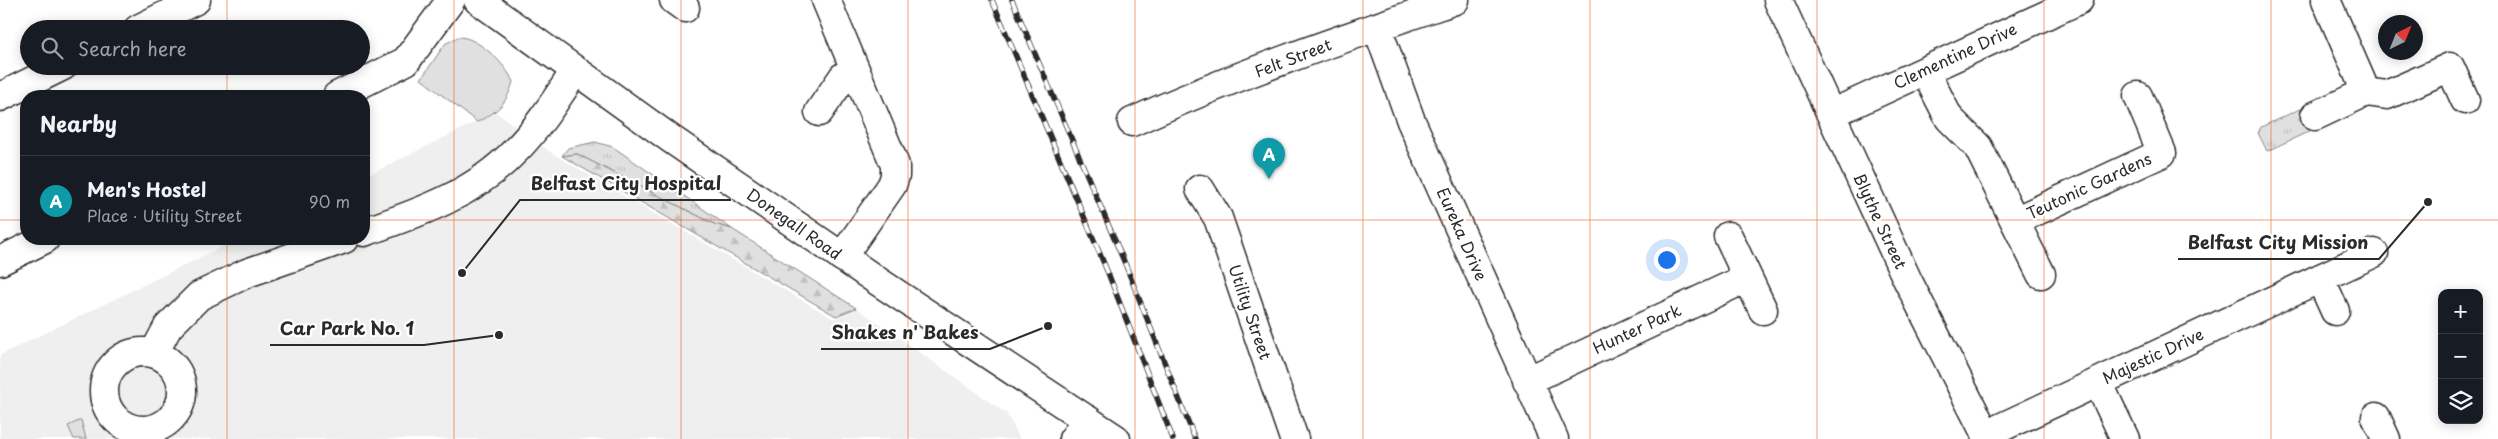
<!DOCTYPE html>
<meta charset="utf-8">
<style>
:root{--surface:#171b24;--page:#20242c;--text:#f1f3f6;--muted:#9ea1a6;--line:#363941;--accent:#ea580c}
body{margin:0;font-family:"Playpen Sans",sans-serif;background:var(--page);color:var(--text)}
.controls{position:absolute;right:15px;bottom:15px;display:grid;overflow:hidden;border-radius:10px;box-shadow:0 2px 12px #0003}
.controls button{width:45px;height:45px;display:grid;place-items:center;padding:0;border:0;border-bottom:1px solid var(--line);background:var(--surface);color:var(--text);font:25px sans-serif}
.compass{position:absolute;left:2378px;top:15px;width:45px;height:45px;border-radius:50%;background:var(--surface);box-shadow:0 2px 12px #0003;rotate:43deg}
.you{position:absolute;left:1666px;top:259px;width:18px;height:18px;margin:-12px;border:4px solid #fff;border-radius:50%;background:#1a73e8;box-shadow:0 0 0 8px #1a73e833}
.badge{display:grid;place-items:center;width:32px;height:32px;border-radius:50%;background:var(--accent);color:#fff;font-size:16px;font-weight:700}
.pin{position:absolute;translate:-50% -41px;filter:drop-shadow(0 1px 2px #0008)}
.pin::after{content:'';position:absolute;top:26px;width:18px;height:15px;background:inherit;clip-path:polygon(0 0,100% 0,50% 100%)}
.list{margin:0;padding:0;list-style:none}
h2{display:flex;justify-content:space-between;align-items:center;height:65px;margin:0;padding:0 20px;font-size:21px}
h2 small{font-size:16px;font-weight:400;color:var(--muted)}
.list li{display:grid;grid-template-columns:32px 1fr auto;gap:15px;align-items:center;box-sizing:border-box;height:90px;padding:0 20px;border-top:1px solid var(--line)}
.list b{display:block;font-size:19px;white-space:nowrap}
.list p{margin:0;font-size:16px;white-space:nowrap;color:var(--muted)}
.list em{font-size:16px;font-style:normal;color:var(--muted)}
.icon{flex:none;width:28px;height:28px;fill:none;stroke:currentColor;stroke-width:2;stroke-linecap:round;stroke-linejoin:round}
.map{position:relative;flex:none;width:2498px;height:439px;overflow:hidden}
.search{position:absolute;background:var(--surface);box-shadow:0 2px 12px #0003;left:20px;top:20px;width:350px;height:55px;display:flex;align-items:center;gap:12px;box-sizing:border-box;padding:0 18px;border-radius:28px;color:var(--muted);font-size:19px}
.panel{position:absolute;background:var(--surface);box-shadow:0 2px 12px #0003;left:20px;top:90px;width:350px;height:155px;border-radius:20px}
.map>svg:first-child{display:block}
.built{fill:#efefef}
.grass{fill:url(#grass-tufts);stroke:#868686}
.forest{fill:url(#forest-firs);stroke:#868686}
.green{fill:#e0e0e0;stroke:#868686}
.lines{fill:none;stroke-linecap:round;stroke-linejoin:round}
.street-casing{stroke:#2b2b2b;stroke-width:31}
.secondary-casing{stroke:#2b2b2b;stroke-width:31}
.street{stroke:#fff;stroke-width:28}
.secondary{stroke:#fff;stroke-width:28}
.rail-casing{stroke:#2b2b2b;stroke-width:5.5}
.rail{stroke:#fff;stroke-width:4;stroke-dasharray:11;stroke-linecap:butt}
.grid{fill:none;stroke:#e8590c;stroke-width:1;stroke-opacity:0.55}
.labels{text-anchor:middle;stroke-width:4.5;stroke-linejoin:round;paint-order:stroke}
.street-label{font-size:16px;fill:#2b2b2b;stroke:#fff}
.leader{fill:none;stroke:#2b2b2b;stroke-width:2}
.callout-dot{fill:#2b2b2b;stroke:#fff;stroke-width:2}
.callout-label{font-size:18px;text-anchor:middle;font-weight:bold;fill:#2b2b2b;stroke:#fff;stroke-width:4.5;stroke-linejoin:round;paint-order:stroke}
</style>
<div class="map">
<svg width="2498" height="439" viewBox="0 0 2498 439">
<defs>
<pattern id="grass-tufts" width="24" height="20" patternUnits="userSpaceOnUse" patternTransform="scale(1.25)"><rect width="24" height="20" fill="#e0e0e0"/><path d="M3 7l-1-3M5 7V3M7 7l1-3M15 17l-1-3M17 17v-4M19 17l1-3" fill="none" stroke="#c0c0c0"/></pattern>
<pattern id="forest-firs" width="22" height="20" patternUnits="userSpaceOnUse" patternTransform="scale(1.25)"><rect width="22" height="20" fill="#e0e0e0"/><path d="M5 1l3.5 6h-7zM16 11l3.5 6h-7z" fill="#c0c0c0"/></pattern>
</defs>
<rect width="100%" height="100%" fill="#fff"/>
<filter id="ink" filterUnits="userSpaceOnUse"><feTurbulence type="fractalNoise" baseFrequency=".02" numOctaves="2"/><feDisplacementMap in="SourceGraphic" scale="10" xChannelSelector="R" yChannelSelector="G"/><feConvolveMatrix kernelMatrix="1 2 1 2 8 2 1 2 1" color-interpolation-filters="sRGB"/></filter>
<g filter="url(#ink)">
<path class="built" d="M 496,112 L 553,154 L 834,319 L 857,308 L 1007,414 L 1020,439 L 0,439 L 0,355 L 238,239 L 364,239 L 364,177 Z"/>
<path class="grass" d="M 2300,109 L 2310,131 L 2267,151 L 2258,133 L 2261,127 Z
M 595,142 L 613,147 L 732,229 L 714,224 L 577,154 L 562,156 L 568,148 Z
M 81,420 L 86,439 L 74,439 L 68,426 Z"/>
<path class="forest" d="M 577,154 L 714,224 L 732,229 L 856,308 L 836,316 L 562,156 Z"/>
<path class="green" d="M 458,37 C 477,36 507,65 513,82 C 506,105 497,112 477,122 L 421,79 L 445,44 Z"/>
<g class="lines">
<defs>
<path id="street" d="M 674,0 L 685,8
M 826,0 L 895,165 L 895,176 L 892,185 L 842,257
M 1778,0 L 1907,279 L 1988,439
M 2326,0 L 2366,92
M 1377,27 L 1411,121 L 1554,439
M 138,29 L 196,0
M 1925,71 L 1949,118 L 1978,147 L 2041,274
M 2366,92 L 2387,95 L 2450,67 L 2465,100
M 337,96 L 406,61 L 451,0
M 0,97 L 63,66
M 819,112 L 843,77 L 855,69
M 1831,114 L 2079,0
M 2315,116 L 2366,92
M 1132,122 C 1237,74 1347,37 1455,0
M 1200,189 L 1218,218 L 1294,439
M 2015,221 L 2162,153 L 2138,96
M 364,232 C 419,213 475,194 516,150 C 539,127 557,98 575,71
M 1728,236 L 1763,310
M 0,261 L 45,239
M 2320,278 L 2335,311
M104 391a39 39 0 1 1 78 0a39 39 0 1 1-78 0Z
M 154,353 L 168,327 L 199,296 L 247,273 L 344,239
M 1527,381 L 1747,278
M 2098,382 L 2125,439
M 2376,417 L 2386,439
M 1985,435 L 2374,253
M 1073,439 L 1088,420"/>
<path id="secondary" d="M 478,0 L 671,139 L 879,282 L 1116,439"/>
</defs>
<use href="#street" class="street-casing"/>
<use href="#secondary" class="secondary-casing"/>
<use href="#street" class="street"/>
<use href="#secondary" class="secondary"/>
<defs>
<path id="rail" d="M 992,0 L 1108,273 L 1173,439
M 1012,0 L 1126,266 L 1195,439"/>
</defs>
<use href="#rail" class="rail-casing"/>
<use href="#rail" class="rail"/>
</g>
</g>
<path class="grid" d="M 227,0 L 227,29M 454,0 L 454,439M 681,0 L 681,439M 908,0 L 908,439M 1135,0 L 1135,439M 1363,0 L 1363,439M 1590,0 L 1590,439M 1817,0 L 1817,439M 2044,0 L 2044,439M 2271,0 L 2271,439M 227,66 L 227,96M 0,220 L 26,220M 364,220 L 2498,220M 227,239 L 227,439"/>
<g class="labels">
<g class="street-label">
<text transform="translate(1955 56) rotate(-25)" y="6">Clementine Drive</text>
<text transform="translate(1293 58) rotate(-21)" y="6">Felt Street</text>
<text transform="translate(2089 186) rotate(-25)" y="6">Teutonic Gardens</text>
<text transform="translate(1880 221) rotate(65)" y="6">Blythe Street</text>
<text transform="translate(794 224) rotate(35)" y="6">Donegall Road</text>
<text transform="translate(1462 234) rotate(66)" y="6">Eureka Drive</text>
<text transform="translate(1250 312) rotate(71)" y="6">Utility Street</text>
<text transform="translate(1637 329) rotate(-25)" y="6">Hunter Park</text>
<text transform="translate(2153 356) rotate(-25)" y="6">Majestic Drive</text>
</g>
</g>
<path class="leader" d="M462 273L520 200H731M2428 202L2379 259H2178M499 335L424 345H270M1048 326L990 349H821"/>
<g class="callout-dot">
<circle cx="462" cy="273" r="5"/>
<circle cx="2428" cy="202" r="5"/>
<circle cx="499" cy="335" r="5"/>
<circle cx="1048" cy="326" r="5"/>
</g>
<g class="callout-label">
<text x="626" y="190">Belfast City Hospital</text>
<text x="2278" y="249">Belfast City Mission</text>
<text x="347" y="335">Car Park No. 1</text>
<text x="905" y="339">Shakes n' Bakes</text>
</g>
</svg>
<div class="controls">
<button>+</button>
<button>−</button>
<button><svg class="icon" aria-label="layers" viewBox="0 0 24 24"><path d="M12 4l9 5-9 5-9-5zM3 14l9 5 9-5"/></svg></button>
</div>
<svg class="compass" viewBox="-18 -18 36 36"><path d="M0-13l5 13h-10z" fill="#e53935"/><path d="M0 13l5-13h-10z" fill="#9ea1a6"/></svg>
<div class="you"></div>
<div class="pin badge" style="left:1269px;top:179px;background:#0f9aa8">A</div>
<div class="search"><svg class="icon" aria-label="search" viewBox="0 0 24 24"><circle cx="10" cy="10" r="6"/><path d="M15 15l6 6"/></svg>Search here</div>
<section class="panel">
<h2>Nearby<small></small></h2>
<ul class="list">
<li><span class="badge" style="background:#0f9aa8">A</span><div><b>Men's Hostel</b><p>Place · Utility Street</p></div><em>90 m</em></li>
</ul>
</section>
</div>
